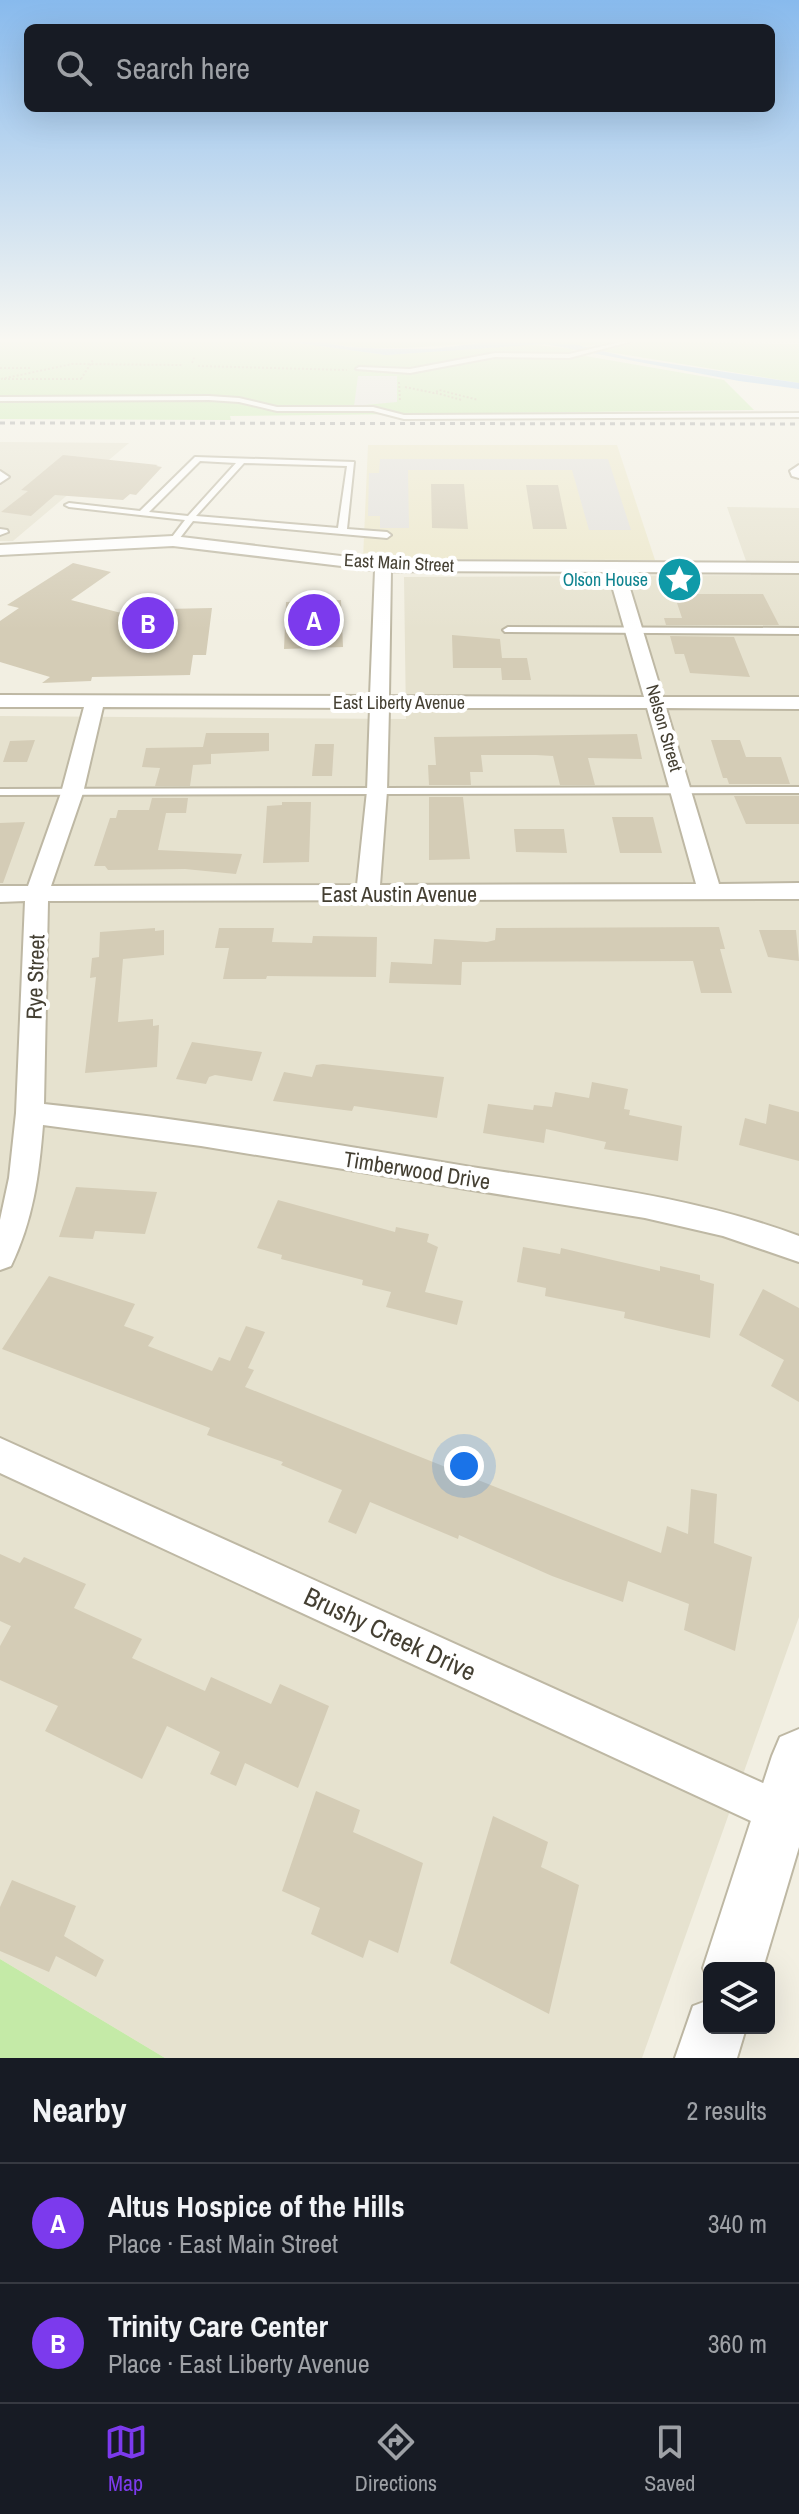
<!DOCTYPE html>
<meta charset="utf-8">
<style>
:root{--surface:#171b24;--page:#20242c;--text:#f1f3f6;--muted:#9ea1a6;--line:#363941;--accent:#7c3aed}
body{margin:0;font-family:"Archivo Narrow",sans-serif;background:var(--page);color:var(--text)}
.controls{position:absolute;right:24px;bottom:24px;display:grid;overflow:hidden;border-radius:12px;box-shadow:0 8px 32px #0002}
.controls button{width:72px;height:72px;display:grid;place-items:center;padding:0;border:0;border-bottom:2px solid var(--line);background:var(--surface);color:var(--text);font:40px sans-serif}
.you{position:absolute;left:464px;top:1466px;width:28px;height:28px;margin:-20px;border:6px solid #fff;border-radius:50%;background:#1a73e8;box-shadow:0 0 0 12px #1a73e833}
.badge{display:grid;place-items:center;width:52px;height:52px;border-radius:50%;background:var(--accent);color:#fff;font-size:26px;font-weight:700}
.pin{position:absolute;translate:-50% -50%;border:4px solid #fff;box-shadow:0 2px 8px #0006}
.list{margin:0;padding:0;list-style:none}
h2{display:flex;justify-content:space-between;align-items:center;height:104px;margin:0;padding:0 32px;font-size:34px}
h2 small{font-size:26px;font-weight:400;color:var(--muted)}
.list li{display:grid;grid-template-columns:52px 1fr auto;gap:24px;align-items:center;box-sizing:border-box;height:120px;padding:0 32px;border-top:2px solid var(--line)}
.list b{display:block;font-size:30px;white-space:nowrap}
.list p{margin:0;font-size:26px;white-space:nowrap;color:var(--muted)}
.list em{font-size:26px;font-style:normal;color:var(--muted)}
.icon{flex:none;width:44px;height:44px;fill:none;stroke:currentColor;stroke-width:2;stroke-linecap:round;stroke-linejoin:round}
.map{position:relative;flex:none;width:799px;height:2058px;overflow:hidden}
.search{position:absolute;background:var(--surface);box-shadow:0 8px 32px #0002;left:24px;right:24px;top:24px;height:88px;display:flex;align-items:center;gap:20px;box-sizing:border-box;padding:0 28px;border-radius:12px;color:var(--muted);font-size:30px}
.sheet{height:344px;background:var(--surface)}
nav{display:flex;justify-content:space-around;align-items:center;box-sizing:border-box;height:112px;border-top:2px solid var(--line);background:var(--surface);font-size:22px;color:var(--muted)}
nav a{display:grid;justify-items:center;gap:4px}
nav .on{color:var(--accent)}
.map>svg:first-child{display:block}
.residential{fill:#e6e2cf}
.education{fill:#ece7ca}
.green{fill:#c4eaa7}
.parking{fill:#e2e0db}
.water{fill:#99c4f4}
.building{fill:#d4ccb6}
.lines{fill:none;stroke-linecap:round;stroke-linejoin:round}
.service-casing{stroke:#beb8a4;stroke-width:4}
.minor-casing{stroke:#beb8a4;stroke-width:4}
.tertiary-casing{stroke:#beb8a4;stroke-width:4}
.path{stroke:#c1b694;stroke-width:2;stroke-dasharray:2 2;stroke-linecap:butt}
.service{fill:#fff;fill-rule:evenodd}
.minor{fill:#fff;fill-rule:evenodd}
.tertiary{fill:#fff;fill-rule:evenodd}
.rail{stroke:#939393;stroke-width:3;stroke-dasharray:5 5;stroke-linecap:butt}
.labels{text-anchor:middle;stroke-width:8;stroke-linejoin:round;paint-order:stroke}
.far-street-label{font-size:18px;fill:#443f32;stroke:#fff}
.far-culture-label{font-size:18px;fill:#0d838f;stroke:#fff;text-anchor:end}
.street-label{font-size:22px;fill:#443f32;stroke:#fff}
.near-street-label{font-size:26px;fill:#443f32;stroke:#fff}
</style>
<div class="map">
<svg width="799" height="2058" viewBox="0 0 799 2058">
<rect width="100%" height="100%" fill="#f2efe2"/>
<path class="residential" d="M 0,442 L 129,443 L 13,541 L 0,541 Z
M 727,507 L 799,508 L 799,1617 L 642,2058 L 165,2058 L 0,1959 L 0,716 L 406,719 L 404,577 L 751,575 Z"/>
<path class="education" d="M 368,445 L 617,445 L 655,560 L 363,559 Z"/>
<path class="green" d="M 0,342 L 290,342 L 386,355 L 525,344 L 575,349 L 568,353 L 724,380 L 754,410 L 230,416 L 231,420 L 0,419 Z
M 323,342 L 609,342 C 579,351 544,342 512,342 C 445,342 391,356 323,342 Z
M 637,342 L 799,344 L 799,383 L 602,351 Z
M 0,1959 L 165,2058 L 0,2058 Z"/>
<path class="parking" d="M 358,376 L 397,376 L 397,402 L 354,406 Z
M 380,459 L 608,459 L 631,530 L 589,530 L 572,470 L 408,470 L 409,528 L 380,528 L 380,516 L 368,516 L 369,473 L 379,473 Z"/>
<path class="water" d="M 290,342 L 323,342 L 348,347 L 388,349 L 433,349 L 488,342 L 574,344 L 631,358 L 799,383 L 799,389 L 739,381 L 545,344 L 386,355 Z"/>
<path class="building" d="M 63,455 L 158,465 L 156,466 L 162,467 L 136,495 L 130,494 L 123,500 L 55,495 L 31,516 L 1,512 L 28,491 L 21,490 Z
M 431,484 L 464,484 L 468,529 L 432,528 Z
M 526,485 L 558,485 L 567,529 L 533,529 Z
M 73,563 L 111,572 L 71,600 L 129,615 L 165,614 L 166,609 L 212,608 L 206,655 L 193,655 L 190,675 L 92,677 L 91,681 L 42,683 L 50,677 L 0,662 L 0,621 L 19,608 L 7,605 Z
M 689,594 L 763,594 L 779,625 L 666,625 L 664,618 L 682,618 L 677,603 L 682,602 L 680,597 L 690,597 Z
M 341,600 L 343,647 L 284,649 L 286,602 Z
M 452,635 L 500,639 L 502,658 L 527,658 L 531,680 L 502,680 L 501,668 L 453,668 Z
M 670,636 L 734,637 L 750,677 L 690,673 L 684,654 L 675,654 Z
M 206,733 L 269,733 L 269,751 L 211,754 L 211,764 L 193,765 L 190,786 L 155,786 L 160,768 L 142,767 L 146,748 L 203,747 Z
M 637,734 L 642,759 L 588,758 L 595,785 L 560,785 L 553,756 L 536,755 L 481,755 L 483,772 L 470,772 L 471,785 L 429,785 L 428,765 L 436,765 L 434,737 Z
M 35,740 L 27,762 L 3,762 L 10,741 Z
M 711,740 L 740,740 L 746,757 L 781,757 L 790,784 L 729,784 L 727,778 L 723,778 Z
M 315,744 L 334,744 L 332,776 L 312,776 Z
M 734,796 L 799,796 L 799,824 L 746,824 Z
M 429,797 L 463,797 L 470,859 L 429,860 Z
M 152,798 L 188,798 L 186,813 L 166,813 L 158,850 L 242,854 L 236,874 L 185,869 L 108,870 L 105,866 L 94,866 L 110,818 L 116,818 L 118,810 L 149,810 Z
M 282,802 L 311,802 L 309,862 L 263,863 L 267,806 L 282,805 Z
M 612,817 L 653,817 L 662,853 L 620,853 Z
M 25,822 L 3,883 L 0,883 L 0,823 Z
M 514,829 L 564,829 L 567,853 L 516,852 Z
M 719,927 L 725,949 L 720,949 L 732,993 L 701,993 L 693,961 L 462,962 L 461,985 L 389,983 L 391,962 L 432,964 L 434,939 L 487,942 L 495,940 L 496,928 Z
M 155,928 L 155,931 L 164,930 L 164,955 L 123,959 L 118,1022 L 153,1019 L 153,1026 L 159,1025 L 157,1067 L 85,1073 L 96,977 L 90,978 L 92,958 L 99,957 L 100,932 Z
M 219,928 L 274,928 L 272,942 L 312,943 L 313,936 L 377,937 L 376,977 L 267,976 L 266,979 L 223,979 L 229,948 L 215,948 Z
M 759,930 L 796,930 L 799,961 L 768,957 Z
M 192,1042 L 262,1052 L 252,1081 L 215,1075 L 209,1077 L 206,1084 L 176,1079 Z
M 323,1064 L 444,1077 L 437,1118 L 354,1106 L 352,1111 L 273,1101 L 284,1072 L 312,1077 L 316,1065 Z
M 592,1082 L 628,1089 L 624,1109 L 630,1110 L 629,1115 L 682,1126 L 678,1161 L 604,1149 L 606,1142 L 546,1129 L 544,1143 L 483,1133 L 488,1104 L 533,1110 L 534,1105 L 552,1107 L 555,1092 L 589,1098 Z
M 769,1104 L 799,1112 L 799,1161 L 739,1145 L 745,1118 L 766,1124 Z
M 76,1187 L 157,1192 L 145,1234 L 95,1231 L 93,1239 L 59,1237 Z
M 278,1200 L 395,1232 L 396,1227 L 429,1234 L 427,1242 L 438,1247 L 425,1292 L 463,1301 L 457,1325 L 386,1307 L 391,1292 L 362,1285 L 363,1280 L 281,1259 L 282,1255 L 257,1248 Z
M 523,1247 L 560,1254 L 561,1248 L 660,1271 L 660,1266 L 700,1275 L 700,1280 L 714,1284 L 710,1338 L 624,1318 L 625,1312 L 545,1296 L 546,1288 L 517,1282 Z
M 49,1276 L 135,1304 L 124,1326 L 154,1337 L 148,1346 L 212,1371 L 219,1357 L 230,1361 L 246,1326 L 265,1332 L 248,1368 L 254,1370 L 245,1387 L 661,1553 L 667,1526 L 688,1534 L 691,1489 L 717,1494 L 714,1543 L 752,1557 L 735,1651 L 684,1630 L 689,1604 L 628,1581 L 623,1602 L 552,1576 L 459,1535 L 458,1539 L 370,1502 L 356,1534 L 328,1522 L 342,1490 L 281,1465 L 283,1462 L 207,1435 L 210,1428 L 2,1349 Z
M 763,1289 L 799,1308 L 799,1402 L 771,1386 L 784,1360 L 739,1335 Z
M 0,1554 L 20,1563 L 24,1557 L 86,1584 L 74,1608 L 142,1639 L 132,1658 L 205,1691 L 211,1677 L 271,1704 L 280,1684 L 329,1706 L 298,1788 L 245,1763 L 236,1786 L 210,1774 L 220,1752 L 167,1726 L 142,1779 L 45,1731 L 58,1706 L 0,1680 L 0,1646 L 11,1626 L 0,1621 Z
M 316,1791 L 360,1810 L 353,1832 L 423,1863 L 398,1953 L 369,1940 L 363,1958 L 311,1934 L 320,1908 L 282,1891 Z
M 493,1816 L 548,1842 L 541,1867 L 579,1885 L 549,2014 L 450,1963 Z
M 12,1880 L 76,1906 L 64,1936 L 104,1960 L 96,1977 L 56,1956 L 49,1972 L 0,1951 L 0,1907 Z"/>
<g class="lines">
<defs>
<path id="service" d="M 620,342 L 629,342 L 569,358 L 495,357 L 410,373 L 356,369 L 359,367 L 410,369 L 495,353 L 569,354 Z
M 209,396 L 239,398 L 277,407 L 373,407 L 404,415 L 799,413 L 799,417 L 404,419 L 373,411 L 277,411 L 239,402 L 209,400 L 0,401 L 0,397 Z
M 195,457 L 354,462 L 347,529 L 387,532 L 391,535 L 387,538 L 193,521 L 176,543 L 173,544 L 169,541 L 185,520 L 69,507 L 65,505 L 69,503 L 140,511 ZM 200,461 L 236,463 L 188,516 L 149,512 ZM 244,463 L 347,466 L 338,528 L 196,516 Z
M 0,471 L 9,477 L 0,483 Z
M 0,529 L 7,530 L 8,532 L 0,535 Z
M 508,627 L 799,628 L 799,634 L 505,632 L 503,630 Z
M 799,787 L 799,793 L 0,795 L 0,789 Z"/>
<path id="minor" d="M 173,536 L 383,561 L 799,563 L 799,573 L 625,572 L 663,697 L 799,697 L 799,709 L 666,708 L 719,884 L 799,883 L 799,899 L 48,901 L 44,1104 C 190,1119 334,1144 478,1168 C 587,1185 695,1197 799,1236 L 799,1262 L 723,1236 L 645,1218 L 201,1146 L 43,1125 C 39,1176 33,1220 11,1266 L 0,1270 L 0,1220 L 9,1178 L 16,1113 L 25,901 L 0,902 L 0,886 L 28,886 L 61,793 L 84,707 L 0,707 L 0,695 L 370,696 L 375,570 L 173,546 L 0,555 L 0,545 ZM 391,571 L 608,572 L 644,697 L 389,696 ZM 103,707 L 370,708 L 367,791 L 357,885 L 51,886 L 83,793 ZM 389,708 L 647,708 L 696,884 L 380,885 L 387,791 Z
M 0,1438 L 796,1798 L 799,1805 L 796,1828 L 781,1834 L 766,1828 L 0,1473 Z"/>
<path id="tertiary" d="M 799,465 L 799,478 L 792,476 L 790,471 Z
M 799,1729 L 799,1847 L 763,1968 L 709,1968 L 709,1982 L 703,1968 L 772,1756 L 780,1737 Z
M 709,2000 L 709,2028 L 746,2028 L 737,2058 L 675,2058 L 693,2006 Z"/>
</defs>
<use href="#service" class="service-casing"/>
<use href="#minor" class="minor-casing"/>
<use href="#tertiary" class="tertiary-casing"/>
<path class="path" d="M 192,363 L 195,356
M 198,366 L 347,370
M 0,368 L 32,368
M 1,379 L 72,364 L 182,365
M 4,379 L 81,379
M 81,379 L 93,360
M 399,382 L 400,401
M 405,387 L 434,393 L 439,390 L 478,400
M 436,393 L 462,400"/>
<use href="#service" class="service"/>
<use href="#minor" class="minor"/>
<use href="#tertiary" class="tertiary"/>
<path class="rail" d="M 0,423 L 799,424"/>
</g>
<linearGradient id="sky" x2="0" y2="1"><stop stop-color="#88baed"/><stop offset="0.54" stop-color="#f9f8f2"/><stop offset="1" stop-color="#f9f8f2" stop-opacity="0"/></linearGradient>
<rect width="799" height="630" fill="url(#sky)"/>
<defs>
<symbol id="sight-disc" viewBox="-11 -11 22 22"><circle r="9.5" fill="#0f9aa8" stroke="#fff"/><path d="M0-6L1.8-2.2L6-1.7L2.9 1.2L3.7 5.4L0 3.3L-3.7 5.4L-2.9 1.2L-6-1.7L-1.8-2.2Z" fill="#fff"/></symbol>
</defs>
<g fill-rule="evenodd">
<use href="#sight-disc" x="654" y="554" width="51" height="51"/>
</g>
<g class="labels">
<g class="far-street-label">
<text transform="translate(399 563) rotate(3)" y="6">East Main Street</text>
<text x="399" y="709">East Liberty Avenue</text>
<text transform="translate(664 728) rotate(74)" y="6">Nelson Street</text>
</g>
<g class="far-culture-label">
<text x="648" y="586">Olson House</text>
</g>
<g class="street-label">
<text x="399" y="902">East Austin Avenue</text>
<text transform="translate(35 977) rotate(-88)" y="8">Rye Street</text>
<text transform="translate(417 1170) rotate(9)" y="8">Timberwood Drive</text>
</g>
<g class="near-street-label">
<text transform="translate(390 1634) rotate(25)" y="9">Brushy Creek Drive</text>
</g>
</g>
</svg>
<div class="controls">
<button><svg class="icon" aria-label="layers" viewBox="0 0 24 24"><path d="M12 4l9 5-9 5-9-5zM3 14l9 5 9-5"/></svg></button>
</div>
<div class="you"></div>
<div class="pin badge" style="left:314px;top:620px">A</div>
<div class="pin badge" style="left:148px;top:623px">B</div>
<div class="search"><svg class="icon" aria-label="search" viewBox="0 0 24 24"><circle cx="10" cy="10" r="6"/><path d="M15 15l6 6"/></svg>Search here</div>
</div>
<section class="sheet">
<h2>Nearby<small>2 results</small></h2>
<ul class="list">
<li><span class="badge">A</span><div><b>Altus Hospice of the Hills</b><p>Place · East Main Street</p></div><em>340 m</em></li>
<li><span class="badge">B</span><div><b>Trinity Care Center</b><p>Place · East Liberty Avenue</p></div><em>360 m</em></li>
</ul>
</section>
<nav>
<a class="on"><svg class="icon" aria-label="map" viewBox="0 0 24 24"><path d="M3 6l6-2 6 2 6-2v14l-6 2-6-2-6 2zM9 4v14M15 6v14"/></svg>Map</a>
<a><svg class="icon" aria-label="directions" viewBox="0 0 24 24"><path d="M12 3l9 9-9 9-9-9zM9 14v-3h6M13 9l2 2-2 2"/></svg>Directions</a>
<a><svg class="icon" aria-label="saved" viewBox="0 0 24 24"><path d="M7 4h10v16l-5-4-5 4z"/></svg>Saved</a>
</nav>
